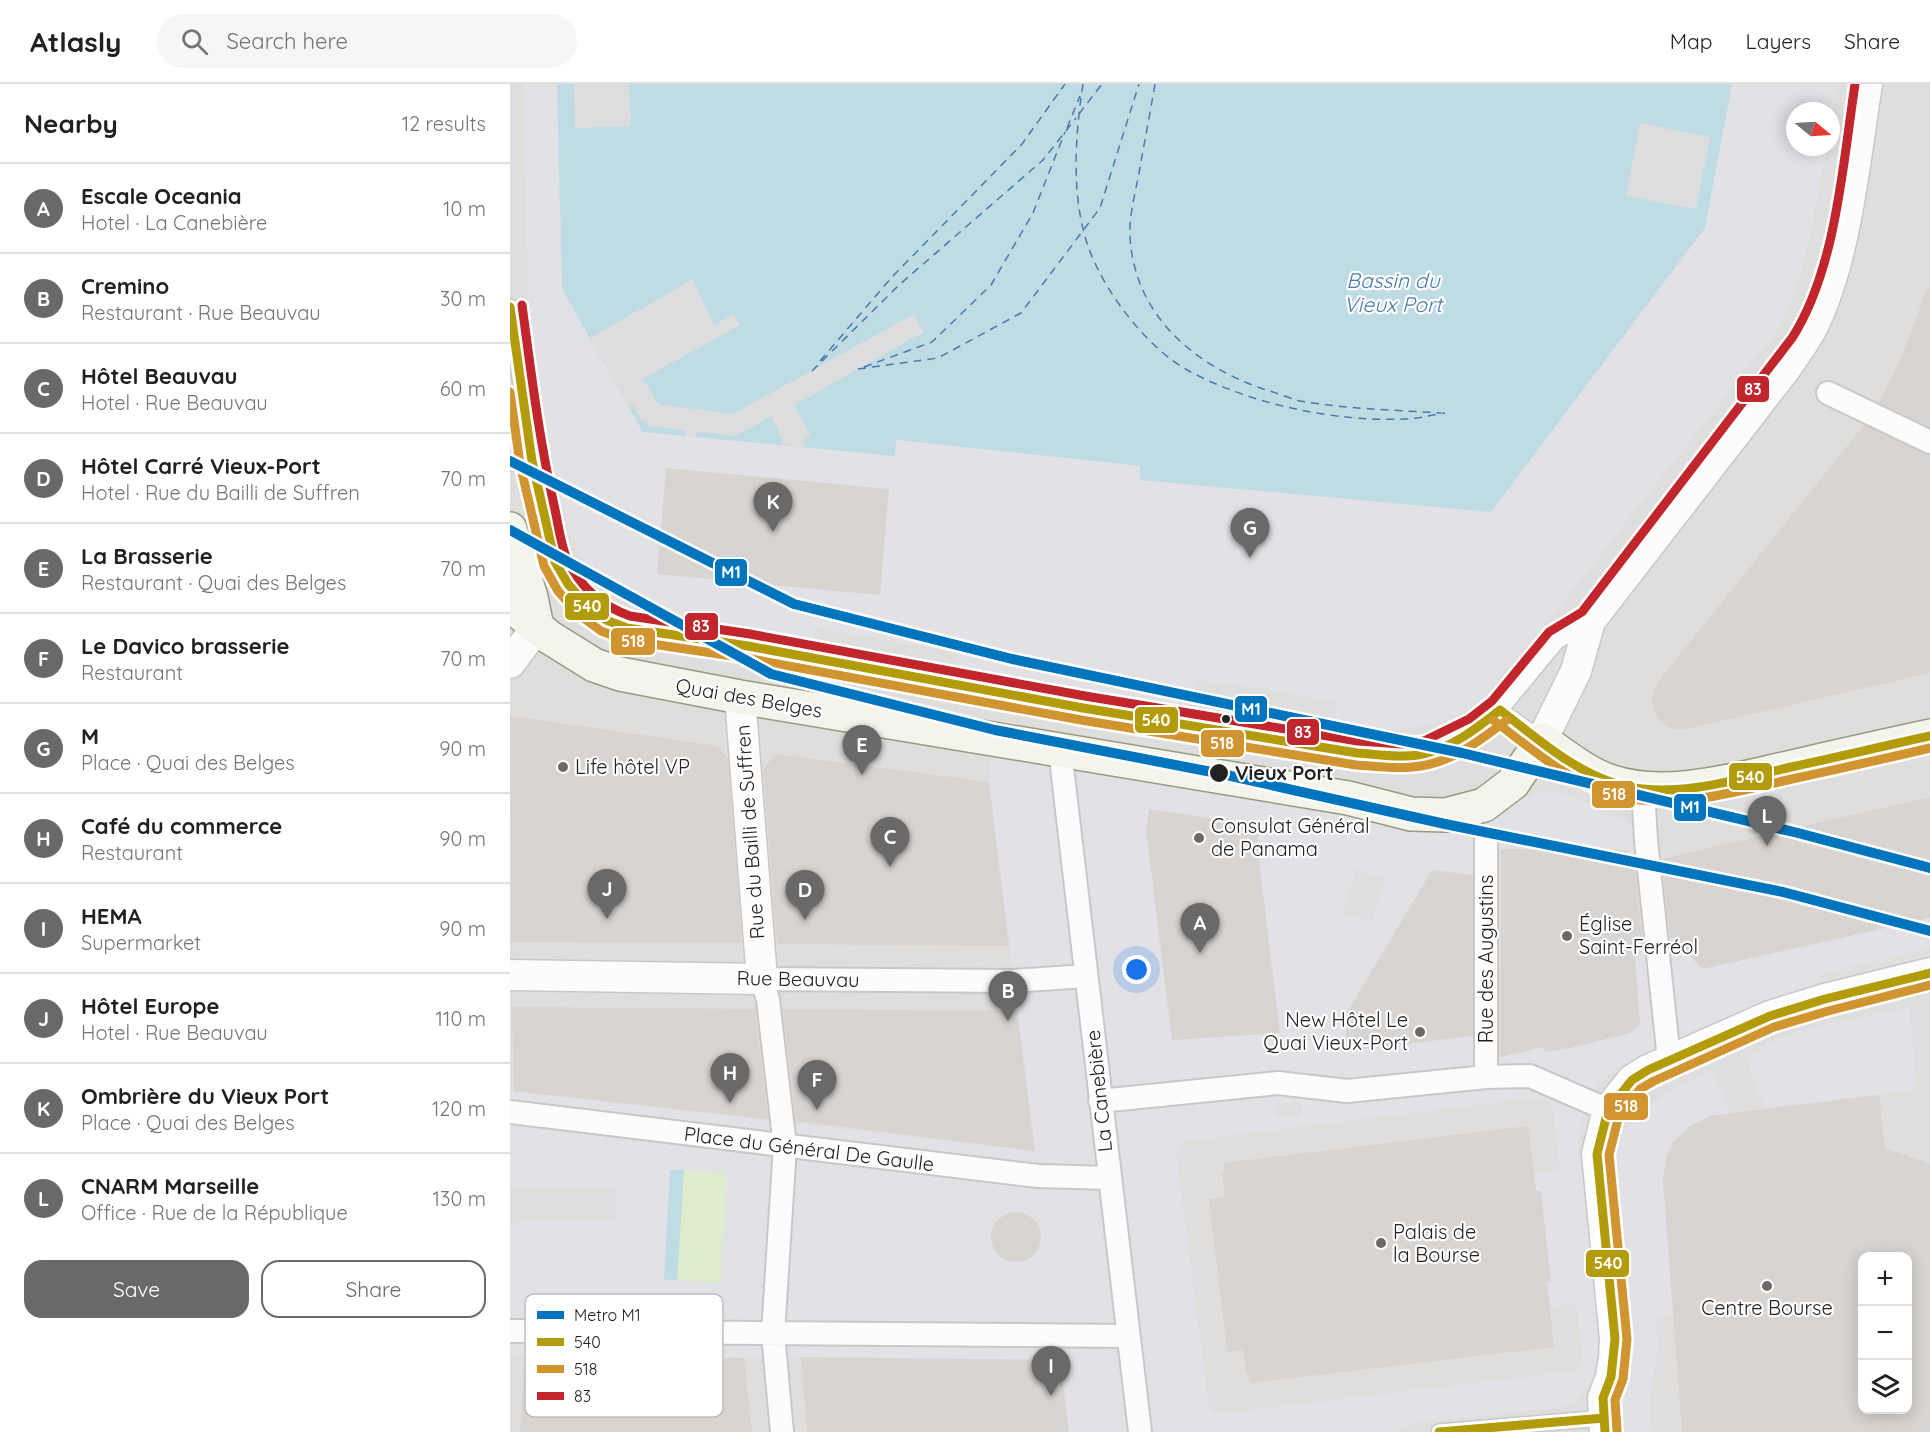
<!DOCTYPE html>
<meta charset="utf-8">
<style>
:root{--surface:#fff;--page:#f6f6f6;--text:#202124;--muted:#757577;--line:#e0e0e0;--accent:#6a6968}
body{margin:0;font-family:Quicksand,sans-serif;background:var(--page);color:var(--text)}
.controls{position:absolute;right:18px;bottom:18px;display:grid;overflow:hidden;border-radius:12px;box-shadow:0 3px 15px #0003}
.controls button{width:54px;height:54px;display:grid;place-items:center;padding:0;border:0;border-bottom:2px solid var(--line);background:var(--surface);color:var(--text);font:30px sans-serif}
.compass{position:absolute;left:1276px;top:18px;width:54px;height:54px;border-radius:50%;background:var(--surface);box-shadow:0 3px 15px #0003;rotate:108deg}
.you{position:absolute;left:627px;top:886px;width:21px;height:21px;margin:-15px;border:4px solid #fff;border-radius:50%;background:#1a73e8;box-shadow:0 0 0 9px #1a73e833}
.badge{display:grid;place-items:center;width:39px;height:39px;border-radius:50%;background:var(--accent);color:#fff;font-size:20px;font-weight:700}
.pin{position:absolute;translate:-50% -50px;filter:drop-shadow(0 2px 3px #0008)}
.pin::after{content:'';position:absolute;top:32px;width:21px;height:18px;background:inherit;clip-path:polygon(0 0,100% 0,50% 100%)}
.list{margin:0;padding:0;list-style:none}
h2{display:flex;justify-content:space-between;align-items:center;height:78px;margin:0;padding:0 24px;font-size:26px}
h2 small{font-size:20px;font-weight:400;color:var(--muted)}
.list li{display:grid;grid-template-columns:39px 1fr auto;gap:18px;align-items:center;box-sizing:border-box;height:90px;padding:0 24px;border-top:2px solid var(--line)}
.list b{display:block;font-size:22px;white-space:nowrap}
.list p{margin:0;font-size:20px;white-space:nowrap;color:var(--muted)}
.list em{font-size:20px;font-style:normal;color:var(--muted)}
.actions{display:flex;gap:12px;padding:18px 24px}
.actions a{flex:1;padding:14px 0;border:2px solid var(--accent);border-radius:18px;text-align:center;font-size:21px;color:var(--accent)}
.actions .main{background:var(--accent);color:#fff}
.icon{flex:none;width:33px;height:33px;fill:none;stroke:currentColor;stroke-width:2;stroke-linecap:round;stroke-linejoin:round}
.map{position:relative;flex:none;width:1420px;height:1348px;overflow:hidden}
header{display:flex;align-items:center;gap:36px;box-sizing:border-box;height:84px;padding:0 30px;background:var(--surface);border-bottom:2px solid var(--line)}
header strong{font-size:28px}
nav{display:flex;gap:33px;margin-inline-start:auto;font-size:21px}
.search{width:420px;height:54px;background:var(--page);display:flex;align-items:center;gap:15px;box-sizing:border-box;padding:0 21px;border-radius:33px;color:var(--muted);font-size:22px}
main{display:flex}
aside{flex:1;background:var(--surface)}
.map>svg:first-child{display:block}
.residential{fill:#dfdedc;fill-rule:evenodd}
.grass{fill:#ddeccb}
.parking{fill:#e0dfde}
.plaza{fill:#e2e1e5;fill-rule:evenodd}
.water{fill:#bfdbe3}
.pier{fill:#dedddd}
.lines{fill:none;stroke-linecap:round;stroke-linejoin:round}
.ferry{stroke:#4a7aab;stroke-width:1.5;stroke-dasharray:8 6;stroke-linecap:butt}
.building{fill:#d7d4d2;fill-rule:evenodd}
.service-casing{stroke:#c9c8c7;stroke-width:18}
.pedestrian-casing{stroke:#c9c8c7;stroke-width:26}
.minor-casing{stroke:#c9c8c7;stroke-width:33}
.secondary-casing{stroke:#999a82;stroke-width:36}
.service{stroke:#fdfcfc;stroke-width:15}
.pedestrian{stroke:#fdfcfc;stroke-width:22}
.minor{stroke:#fdfcfc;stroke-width:30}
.secondary{stroke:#f4f4ed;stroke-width:33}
.bus-1-casing{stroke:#fff;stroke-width:14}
.bus-2-casing{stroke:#fff;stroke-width:14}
.bus-3-casing{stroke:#fff;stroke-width:14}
.bus-1{stroke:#b29c0c;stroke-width:9}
.bus-2{stroke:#d09430;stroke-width:9}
.bus-3{stroke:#c0262c;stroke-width:9}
.metro-1-casing{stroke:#fff;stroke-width:15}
.metro-1{stroke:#0075be;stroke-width:10}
.bus-dot{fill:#222;stroke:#fff;stroke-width:2}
.poi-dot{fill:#6a6968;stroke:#fff;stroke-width:2}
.labels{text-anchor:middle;stroke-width:4.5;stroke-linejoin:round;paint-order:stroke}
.street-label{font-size:20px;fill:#222;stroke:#fff}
.poi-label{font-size:20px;fill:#222;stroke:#fff;text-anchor:start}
.stop-label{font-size:20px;font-weight:bold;fill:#222;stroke:#fff;text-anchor:start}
.water-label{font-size:21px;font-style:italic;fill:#4a7aab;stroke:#fff}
.key{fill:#fff;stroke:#bdbdbd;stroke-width:1.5}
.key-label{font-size:16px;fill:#222}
.line-badge{stroke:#fff;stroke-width:2}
.badge-label{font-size:16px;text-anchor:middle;font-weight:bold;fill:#fff}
</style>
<header>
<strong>Atlasly</strong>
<div class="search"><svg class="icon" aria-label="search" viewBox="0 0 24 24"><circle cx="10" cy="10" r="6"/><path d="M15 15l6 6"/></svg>Search here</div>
<nav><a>Map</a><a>Layers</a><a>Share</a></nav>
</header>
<main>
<aside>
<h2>Nearby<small>12 results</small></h2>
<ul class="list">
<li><span class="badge">A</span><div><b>Escale Oceania</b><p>Hotel · La Canebière</p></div><em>10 m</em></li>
<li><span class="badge">B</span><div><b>Cremino</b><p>Restaurant · Rue Beauvau</p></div><em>30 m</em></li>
<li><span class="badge">C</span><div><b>Hôtel Beauvau</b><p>Hotel · Rue Beauvau</p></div><em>60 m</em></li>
<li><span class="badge">D</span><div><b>Hôtel Carré Vieux-Port</b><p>Hotel · Rue du Bailli de Suffren</p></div><em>70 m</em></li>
<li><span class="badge">E</span><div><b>La Brasserie</b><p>Restaurant · Quai des Belges</p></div><em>70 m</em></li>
<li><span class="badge">F</span><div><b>Le Davico brasserie</b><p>Restaurant</p></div><em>70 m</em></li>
<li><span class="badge">G</span><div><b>M</b><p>Place · Quai des Belges</p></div><em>90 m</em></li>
<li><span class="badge">H</span><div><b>Café du commerce</b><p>Restaurant</p></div><em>90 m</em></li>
<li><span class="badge">I</span><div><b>HEMA</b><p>Supermarket</p></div><em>90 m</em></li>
<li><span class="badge">J</span><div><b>Hôtel Europe</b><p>Hotel · Rue Beauvau</p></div><em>110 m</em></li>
<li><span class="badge">K</span><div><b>Ombrière du Vieux Port</b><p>Place · Quai des Belges</p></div><em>120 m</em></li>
<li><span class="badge">L</span><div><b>CNARM Marseille</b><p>Office · Rue de la République</p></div><em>130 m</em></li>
</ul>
<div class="actions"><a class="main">Save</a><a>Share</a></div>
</aside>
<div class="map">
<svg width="1420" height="1348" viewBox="0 0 1420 1348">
<rect width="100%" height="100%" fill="#f0eeeb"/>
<path class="residential" d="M 0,0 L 47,0 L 52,205 L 134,348 L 981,428 L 1195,144 L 1222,0 L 1420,0 L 1420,1348 L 0,1348 ZM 1285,27 L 1321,27 L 1321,63 L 1285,63 ZM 1352,1172 L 1398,1172 L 1398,1326 L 1352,1326 Z"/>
<path class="grass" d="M 174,1086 L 217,1089 L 211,1199 L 167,1196 Z"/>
<path class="parking" d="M 1420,864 L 1420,889 L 1315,915 L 1309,890 Z"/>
<path class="plaza" d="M 13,0 L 47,0 L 52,205 L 134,348 L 384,372 L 386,356 L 630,382 L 630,396 L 981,428 L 1195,144 L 1222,0 L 1328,0 L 1321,39 L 1321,27 L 1285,27 L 1285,63 L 1317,63 L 1302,143 L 1286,205 L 1271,242 L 1053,518 L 967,621 L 925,640 L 860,650 L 824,645 L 828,617 L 686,595 L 681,622 L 661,620 L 446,581 L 448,568 L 307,544 L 302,558 L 173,536 L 126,524 L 106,512 L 88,498 L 74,479 L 58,446 L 27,300 L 18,213 Z
M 481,668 L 528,675 L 998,723 L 1029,708 L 1048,707 L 1114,736 L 1125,748 L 1130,768 L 1159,773 L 1170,861 L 1192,885 L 1420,831 L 1420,864 L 1309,890 L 1311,898 L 1255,916 L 1136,969 L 1102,989 L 1087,1002 L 1076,1025 L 1068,1063 L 1093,1253 L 1087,1288 L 1080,1302 L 1061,1319 L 1048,1324 L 905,1339 L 889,1348 L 559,1348 L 549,1276 L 0,1272 L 0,1141 L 12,1137 L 106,1136 L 107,1104 L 24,1104 L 5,1103 L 0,1100 L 0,1007 L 525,1067 L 479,699 ZM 636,745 L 747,760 L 769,948 L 662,956 ZM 991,765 L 1118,767 L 1130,940 L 1120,949 L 1073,961 L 1036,968 L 1034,963 L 989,973 L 989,948 L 961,952 L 881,856 L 922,786 L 962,791 ZM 846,785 L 875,794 L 862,838 L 833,830 ZM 1033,1013 L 1042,1020 L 1050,1085 L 1024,1089 L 1026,1107 L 1031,1107 L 1041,1197 L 1037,1198 L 1040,1222 L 1066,1220 L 1073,1278 L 1067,1287 L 708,1330 L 699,1324 L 666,1066 L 673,1057 ZM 791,1017 L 793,1025 L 790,1032 L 770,1034 L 765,1028 L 765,1020 ZM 161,1086 L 217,1089 L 210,1199 L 154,1196 Z
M 1400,924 L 1406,1006 L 1254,1024 L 1236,972 L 1274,952 L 1311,941 Z
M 1203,987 L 1221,1030 L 1200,1032 L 1179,1043 L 1163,1058 L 1156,1075 L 1153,1097 L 1164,1232 L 1146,1234 L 1148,1267 L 1139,1318 L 1142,1348 L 1113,1348 L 1110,1313 L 1120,1280 L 1123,1260 L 1105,1088 L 1107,1066 L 1115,1045 L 1129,1030 L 1158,1007 Z"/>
<path class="water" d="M 47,0 L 1222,0 L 1195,144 L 981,428 L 630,396 L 630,382 L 386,356 L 385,372 L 133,348 L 52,205 Z
M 160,1086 L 174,1086 L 167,1196 L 154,1196 Z"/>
<path class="pier" d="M 64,0 L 119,0 L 121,42 L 65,44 Z
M 1130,39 L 1200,53 L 1186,125 L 1116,112 Z
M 183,195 L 204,241 L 224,230 L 230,241 L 133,295 L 148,320 L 223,330 L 404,230 L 414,248 L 284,321 L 301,352 L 293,356 L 295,363 L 273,361 L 272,355 L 261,333 L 230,350 L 222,352 L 187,347 L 185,353 L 175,352 L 175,346 L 140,342 L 131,335 L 124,322 L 119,323 L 80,254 Z"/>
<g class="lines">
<path class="ferry" d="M 573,0 C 565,51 561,113 578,162 C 594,208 637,264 679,287 C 740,320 825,338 894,335 C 908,335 921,331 935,329
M 645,0 C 640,30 634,60 629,89 C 625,110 619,132 620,152 C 624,232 685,282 756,306 C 767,309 779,314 790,317 C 837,325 884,326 931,329
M 569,30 L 592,0
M 557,44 L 570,12
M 310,277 L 382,193 L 512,60 L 555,0
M 354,283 L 422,258 L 481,201 L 523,129 L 555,48
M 348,285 L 428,274 L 511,229 L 590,124 L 629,0
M 302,287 L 389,201 L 533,76 L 566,34"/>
</g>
<path class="building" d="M 1418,202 L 1420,203 L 1420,343 L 1369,319 L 1390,277 Z
M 1354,341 L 1420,371 L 1420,589 L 1176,645 L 1166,645 L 1156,642 L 1148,635 L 1143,625 L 1142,615 L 1147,599 Z
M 156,384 L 379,405 L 370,511 L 147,490 Z
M 0,632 L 208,662 L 218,675 L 232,859 L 1,858 Z
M 266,670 L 479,698 L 499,862 L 267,860 L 253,685 Z
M 1420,713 L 1420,834 L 1192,885 L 1163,853 L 1160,854 L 1151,775 Z
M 639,725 L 751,742 L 747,760 L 770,949 L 662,956 L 636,745 Z
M 991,765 L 1118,766 L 1119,782 L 1125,781 L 1133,860 L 1124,862 L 1130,940 L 1120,949 L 1060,964 L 1035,968 L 1034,963 L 990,973 Z
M 922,786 L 963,791 L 963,952 L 836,967 L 836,930 Z
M 2,923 L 245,925 L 258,1035 L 4,1007 Z
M 273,925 L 507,927 L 525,1067 L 286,1037 Z
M 1369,1011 L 1375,1065 L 1420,1079 L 1420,1348 L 1172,1348 L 1153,1097 L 1156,1075 L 1163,1058 L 1179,1043 L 1200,1032 ZM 1353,1173 L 1398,1173 L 1398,1326 L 1353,1326 Z
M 1018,1042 L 1026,1107 L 1031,1107 L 1041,1197 L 1037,1198 L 1044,1263 L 740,1299 L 739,1289 L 736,1289 L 733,1266 L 717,1268 L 699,1115 L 715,1113 L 712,1089 L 715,1089 L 713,1079 Z
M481 1153a25 25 0 1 1 50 0a25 25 0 1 1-50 0Z
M 15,1272 L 234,1274 L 242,1348 L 10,1348 Z
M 291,1273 L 550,1276 L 559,1348 L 297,1348 Z"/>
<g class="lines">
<defs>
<path id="service" d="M 0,223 L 22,377 L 45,478 L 58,500 L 77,522 L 96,536 L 117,544 L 238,562 L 573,624 L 801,662 L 847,669 L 892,672 L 917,669 L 939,660 L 966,645 L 990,626 L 1047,557 L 1079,538
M 0,379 L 22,377
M 990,626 L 1032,656
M 929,1348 L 1094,1334"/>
<path id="pedestrian" d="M 1318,309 L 1420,358
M 550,666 L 630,1348
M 1133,704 L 1136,757 L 1159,975
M 976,993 L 976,757
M 590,1017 L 768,999 L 837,1007 L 976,993 L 1020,992 L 1098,1026
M 0,1028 L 528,1092 L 599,1094
M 0,1247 L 618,1252
M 272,1348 L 263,1250 L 275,1062 L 258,916 L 252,895 L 503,897 L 576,892"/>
<path id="minor" d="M 0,579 L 27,543
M 1032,656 L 1066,587 L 1080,537 L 1276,284 C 1284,272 1294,259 1301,246 C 1336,178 1345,76 1357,0
M 0,891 L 252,895 L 230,613
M 1095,1348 L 1093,1314 L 1101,1293 L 1104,1274 L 1105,1255 L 1087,1070 L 1098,1026 L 1122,996 L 1138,986 L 1260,932 L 1315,915 L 1420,889"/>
<path id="secondary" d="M 0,445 L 21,513 L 27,543
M 0,516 L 5,525 L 39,553 L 84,581 L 110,590 L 230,613 L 838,714 L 901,730 L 936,731 L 974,721 L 1003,699 L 1032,656
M 1032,656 C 1054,671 1077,690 1102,698 C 1157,716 1227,695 1282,683 C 1328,672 1374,662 1420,652"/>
</defs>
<use href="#service" class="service-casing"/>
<use href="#pedestrian" class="pedestrian-casing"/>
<use href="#minor" class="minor-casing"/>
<use href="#secondary" class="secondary-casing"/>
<use href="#service" class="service"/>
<use href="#pedestrian" class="pedestrian"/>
<use href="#minor" class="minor"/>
<use href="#secondary" class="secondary"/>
<defs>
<path id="bus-1" d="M 0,223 L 22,377 L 45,478 L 58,500 L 77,522 L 96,536 L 117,544 L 238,562 L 573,624 L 847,669 C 867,670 888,674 908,671 C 939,666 966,645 990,626
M 990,626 C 1024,652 1060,684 1101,698 C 1158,718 1225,696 1281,683 C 1328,673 1374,662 1420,652
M 929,1348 L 1094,1334
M 1095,1348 L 1093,1314 L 1101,1293 L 1105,1255 L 1087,1070 L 1098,1026 L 1122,996 L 1138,986 L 1260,932 L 1315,915 L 1420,889"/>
<path id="bus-2" d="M 0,308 L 10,380 L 34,482 L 48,507 L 68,530 L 91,547 L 115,556 L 236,574 L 571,636 L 846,681 C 865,682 884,685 902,683 C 939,681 969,657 997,636
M 983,636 C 1018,662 1055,695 1098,709 C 1156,729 1224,708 1282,695 C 1328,685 1374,675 1420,664
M 1107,1347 L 1105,1316 L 1113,1295 L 1117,1255 L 1099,1071 L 1109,1031 L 1130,1005 L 1144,997 L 1264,943 L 1318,927 L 1420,901"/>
<path id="bus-3" d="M 12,221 C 21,288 29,355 44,421 C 48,438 50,459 57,475 C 70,503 92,522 120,532 L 240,550 L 575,612 L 848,657 L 892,660 L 914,657 L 959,635 L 982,617 L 1039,548 L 1072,528 L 1282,254 C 1326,186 1333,79 1345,0"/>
</defs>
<use href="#bus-1" class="bus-1-casing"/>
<use href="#bus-2" class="bus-2-casing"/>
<use href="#bus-3" class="bus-3-casing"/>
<use href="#bus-1" class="bus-1"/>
<use href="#bus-2" class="bus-2"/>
<use href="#bus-3" class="bus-3"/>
<defs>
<path id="metro-1" d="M 0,377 L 284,520 L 502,575 L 952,669 L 1288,749 L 1420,784
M 0,446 L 261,590 L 485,646 L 712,690 L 935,740 L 1273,808 L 1420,847"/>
</defs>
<use href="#metro-1" class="metro-1-casing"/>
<use href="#metro-1" class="metro-1"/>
</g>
<g class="bus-dot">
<circle cx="716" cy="635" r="5"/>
<circle cx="709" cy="689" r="10"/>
</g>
<g class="poi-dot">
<circle cx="53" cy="683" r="6"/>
<circle cx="689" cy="754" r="6"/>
<circle cx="1057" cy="852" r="6"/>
<circle cx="910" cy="948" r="6"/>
<circle cx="871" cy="1159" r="6"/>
<circle cx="1257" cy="1202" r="6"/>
</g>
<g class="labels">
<g class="street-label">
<text transform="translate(239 614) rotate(10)" y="7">Quai des Belges</text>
<text transform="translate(240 748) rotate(-94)" y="7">Rue du Bailli de Suffren</text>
<text transform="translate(976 875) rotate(-90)" y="7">Rue des Augustins</text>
<text transform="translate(288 895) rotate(1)" y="7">Rue Beauvau</text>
<text transform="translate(589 1007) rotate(-96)" y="7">La Canebière</text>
<text transform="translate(299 1065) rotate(7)" y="7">Place du Général De Gaulle</text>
</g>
<g class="poi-label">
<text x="65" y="690">Life hôtel VP</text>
<text x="701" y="749">Consulat Général<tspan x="701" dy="23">de Panama</tspan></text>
<text x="1069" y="847">Église<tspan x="1069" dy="23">Saint-Ferréol</tspan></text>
<text x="898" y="943" text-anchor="end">New Hôtel Le<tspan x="898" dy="23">Quai Vieux-Port</tspan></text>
<text x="883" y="1155">Palais de<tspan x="883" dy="23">la Bourse</tspan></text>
<text x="1257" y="1231" text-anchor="middle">Centre Bourse</text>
</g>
<g class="stop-label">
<text x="725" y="696">Vieux Port</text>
</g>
<g class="water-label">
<text x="883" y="204">Bassin du<tspan x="883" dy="24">Vieux Port</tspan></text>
</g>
</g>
<rect x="15" y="1210" width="198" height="123" rx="9" class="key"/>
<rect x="27" y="1227" width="27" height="8" fill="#0075be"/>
<rect x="27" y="1254" width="27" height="8" fill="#b29c0c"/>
<rect x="27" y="1281" width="27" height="8" fill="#d09430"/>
<rect x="27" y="1308" width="27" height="8" fill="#c0262c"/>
<g class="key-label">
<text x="64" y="1237">Metro M1</text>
<text x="64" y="1264">540</text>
<text x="64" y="1291">518</text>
<text x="64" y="1318">83</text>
</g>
<g class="line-badge">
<rect x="1226" y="291" width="34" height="28" rx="6" fill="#c0262c"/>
<rect x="204" y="474" width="34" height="29" rx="6" fill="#0075be"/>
<rect x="54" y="508" width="46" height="29" rx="6" fill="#b29c0c"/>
<rect x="174" y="528" width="35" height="29" rx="6" fill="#c0262c"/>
<rect x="100" y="543" width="46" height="29" rx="6" fill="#d09430"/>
<rect x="724" y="611" width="34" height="28" rx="6" fill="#0075be"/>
<rect x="624" y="622" width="45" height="28" rx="6" fill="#b29c0c"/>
<rect x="776" y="634" width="34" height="28" rx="6" fill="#c0262c"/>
<rect x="690" y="645" width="45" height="29" rx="6" fill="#d09430"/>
<rect x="1218" y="678" width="45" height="29" rx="6" fill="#b29c0c"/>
<rect x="1081" y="696" width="45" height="29" rx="6" fill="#d09430"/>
<rect x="1163" y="709" width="34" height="29" rx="6" fill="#0075be"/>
<rect x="1093" y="1008" width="46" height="29" rx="6" fill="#d09430"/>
<rect x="1075" y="1165" width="45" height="29" rx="6" fill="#b29c0c"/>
</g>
<g class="badge-label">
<text x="1243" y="311">83</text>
<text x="221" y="494">M1</text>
<text x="77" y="528">540</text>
<text x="191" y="548">83</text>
<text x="123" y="563">518</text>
<text x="741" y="631">M1</text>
<text x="646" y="642">540</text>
<text x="793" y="654">83</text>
<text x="712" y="665">518</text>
<text x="1240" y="699">540</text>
<text x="1104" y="716">518</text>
<text x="1180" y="729">M1</text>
<text x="1116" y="1028">518</text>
<text x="1098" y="1185">540</text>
</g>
</svg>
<div class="controls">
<button>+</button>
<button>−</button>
<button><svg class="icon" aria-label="layers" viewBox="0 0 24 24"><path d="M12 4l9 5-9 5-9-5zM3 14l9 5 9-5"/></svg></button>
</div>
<svg class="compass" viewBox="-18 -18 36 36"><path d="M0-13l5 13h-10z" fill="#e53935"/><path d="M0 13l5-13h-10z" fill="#757577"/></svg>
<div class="you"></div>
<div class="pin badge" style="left:690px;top:869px">A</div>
<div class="pin badge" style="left:498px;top:937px">B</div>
<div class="pin badge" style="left:380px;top:783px">C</div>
<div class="pin badge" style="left:295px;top:836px">D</div>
<div class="pin badge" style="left:352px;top:691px">E</div>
<div class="pin badge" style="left:307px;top:1026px">F</div>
<div class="pin badge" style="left:740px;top:474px">G</div>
<div class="pin badge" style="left:220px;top:1019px">H</div>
<div class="pin badge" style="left:541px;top:1312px">I</div>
<div class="pin badge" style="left:97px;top:835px">J</div>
<div class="pin badge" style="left:263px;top:448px">K</div>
<div class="pin badge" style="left:1257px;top:762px">L</div>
</div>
</main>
